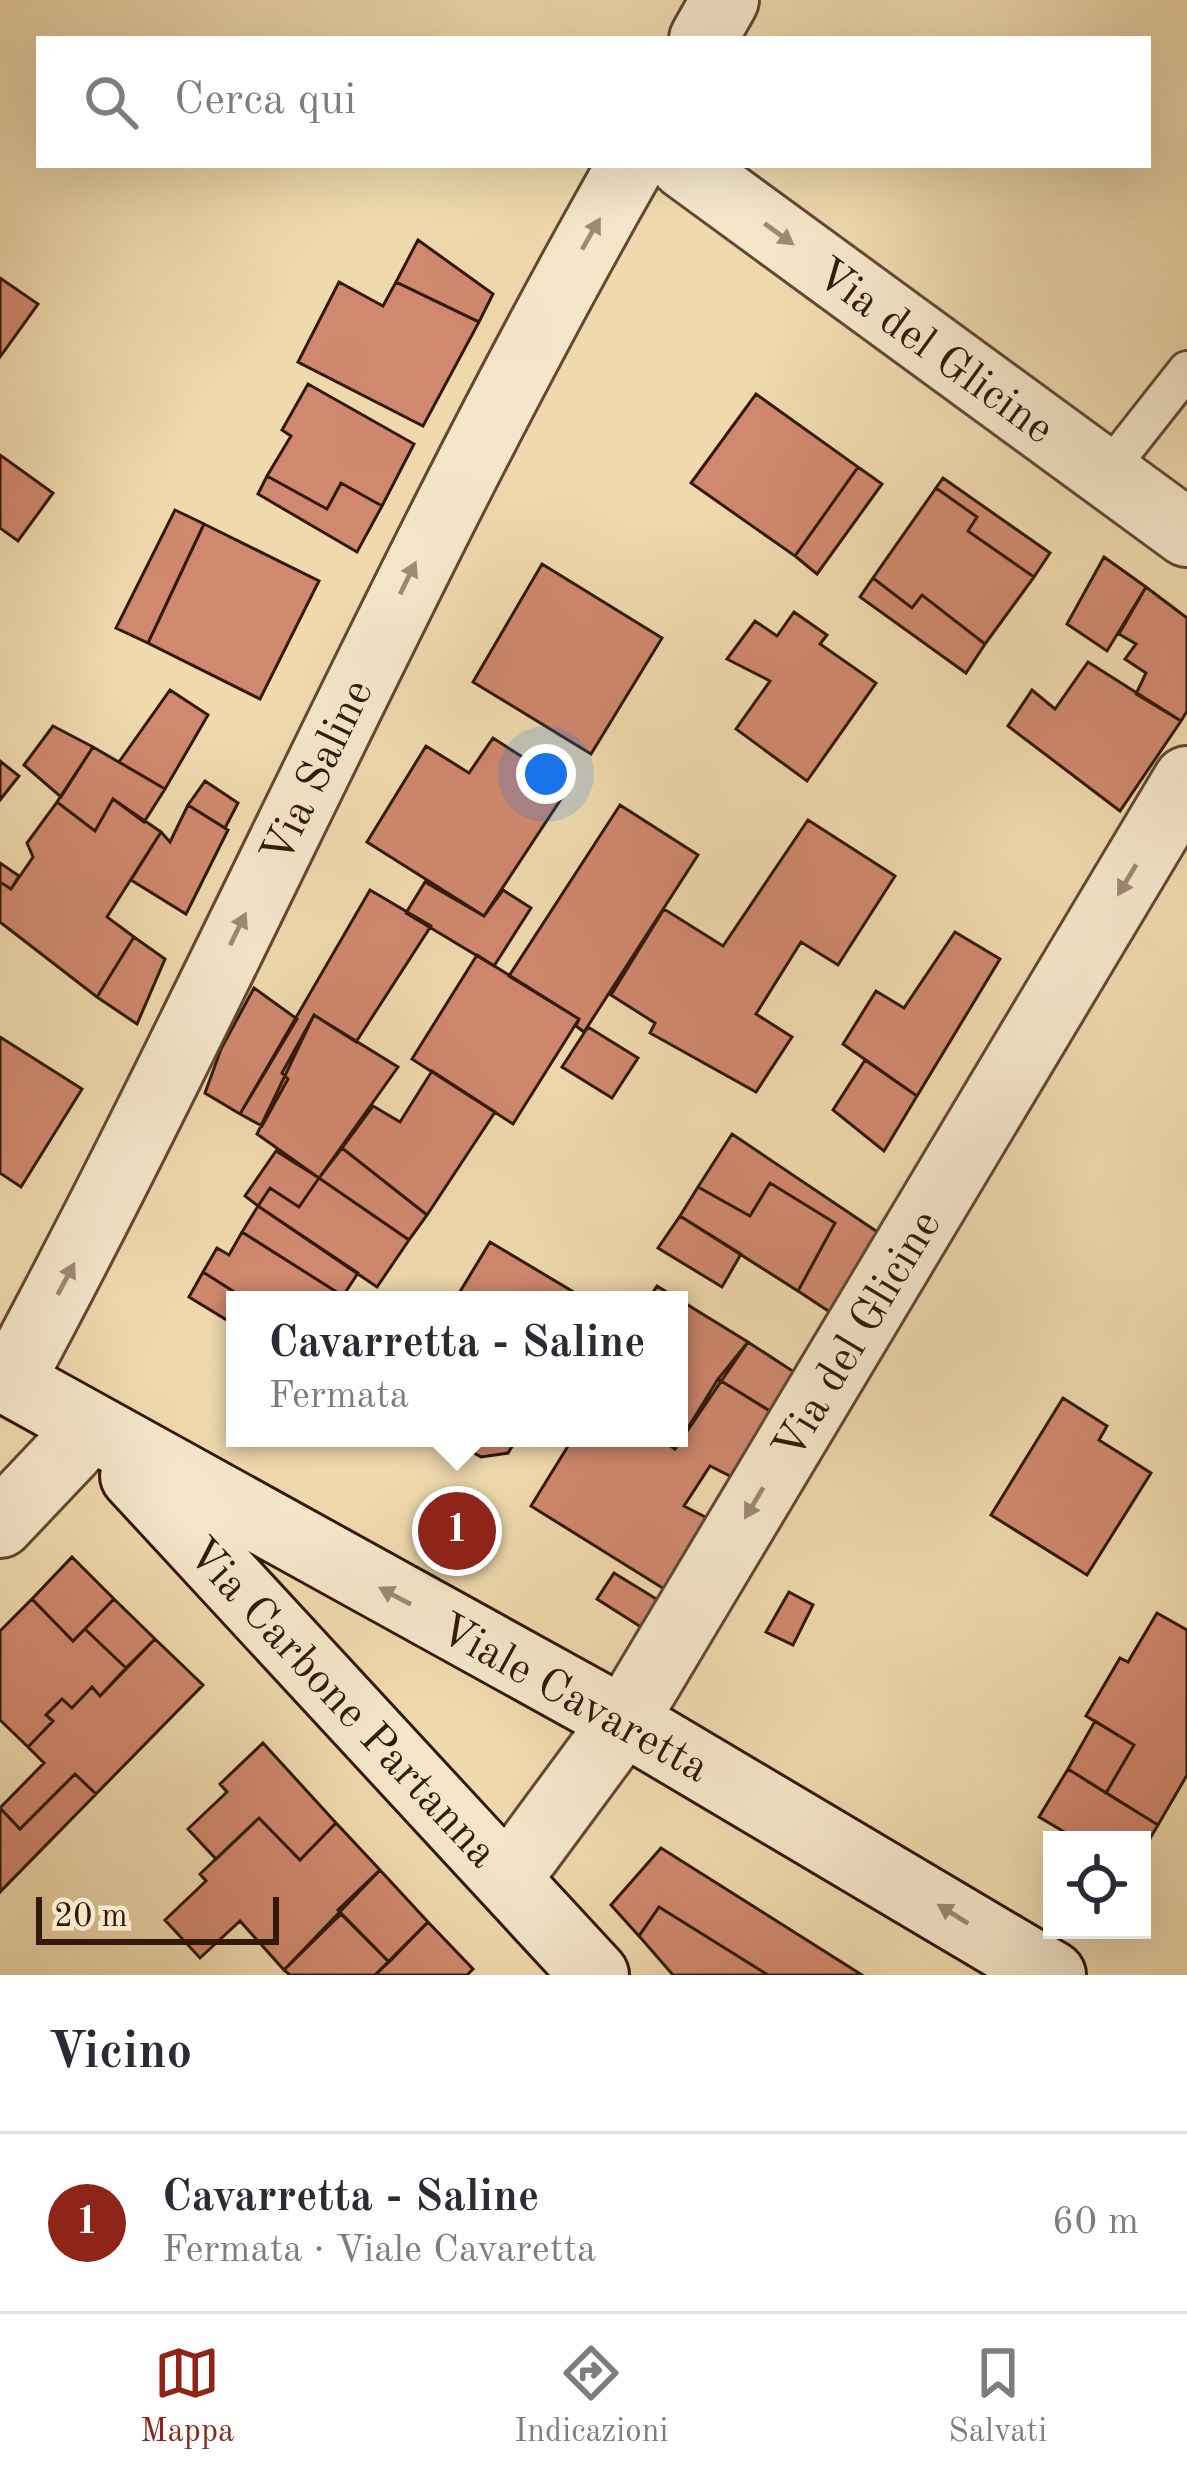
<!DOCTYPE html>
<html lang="it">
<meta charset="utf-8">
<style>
:root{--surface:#fff;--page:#f7f7f7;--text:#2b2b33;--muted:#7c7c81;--line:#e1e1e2;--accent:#8f2418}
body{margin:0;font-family:"Old Standard TT",serif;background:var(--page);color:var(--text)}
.controls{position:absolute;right:36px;bottom:36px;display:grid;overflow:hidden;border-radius:0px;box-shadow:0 12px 48px #0002}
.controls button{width:108px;height:108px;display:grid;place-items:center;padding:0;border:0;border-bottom:3px solid var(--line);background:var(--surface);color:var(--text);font:60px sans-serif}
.scale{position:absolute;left:36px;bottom:30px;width:243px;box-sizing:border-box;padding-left:12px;border:6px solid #32190a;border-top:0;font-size:33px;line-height:42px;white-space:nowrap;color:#32190a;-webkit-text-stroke:9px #f5e6ca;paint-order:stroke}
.you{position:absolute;left:546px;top:774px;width:42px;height:42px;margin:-30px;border:9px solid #fff;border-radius:50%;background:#1a73e8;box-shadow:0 0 0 18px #1a73e833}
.badge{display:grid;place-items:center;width:78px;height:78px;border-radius:50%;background:var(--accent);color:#fff;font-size:39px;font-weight:700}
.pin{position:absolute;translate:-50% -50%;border:6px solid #fff;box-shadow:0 3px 12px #0006}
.popup{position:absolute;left:226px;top:1291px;width:462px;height:156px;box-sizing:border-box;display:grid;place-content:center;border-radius:0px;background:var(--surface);filter:drop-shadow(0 3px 9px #0005);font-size:39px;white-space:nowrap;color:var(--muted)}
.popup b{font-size:45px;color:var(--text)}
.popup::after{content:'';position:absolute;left:50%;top:100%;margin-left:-24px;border:24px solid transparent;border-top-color:var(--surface)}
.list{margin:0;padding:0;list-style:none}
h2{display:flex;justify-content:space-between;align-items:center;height:156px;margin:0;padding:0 48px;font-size:51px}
h2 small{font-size:39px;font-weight:400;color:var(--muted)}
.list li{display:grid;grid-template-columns:78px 1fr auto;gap:36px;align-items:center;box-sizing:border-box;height:180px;padding:0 48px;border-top:3px solid var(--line)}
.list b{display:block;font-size:45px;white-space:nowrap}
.list p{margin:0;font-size:39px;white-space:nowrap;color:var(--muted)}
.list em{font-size:39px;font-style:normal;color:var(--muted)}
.icon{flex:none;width:66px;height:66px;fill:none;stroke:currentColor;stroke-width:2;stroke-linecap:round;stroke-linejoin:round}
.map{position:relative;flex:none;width:1187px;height:1975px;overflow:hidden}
.search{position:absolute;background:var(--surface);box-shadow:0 12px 48px #0002;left:36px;right:36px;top:36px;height:132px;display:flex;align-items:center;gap:30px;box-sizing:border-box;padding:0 42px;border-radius:0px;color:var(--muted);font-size:45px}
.sheet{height:336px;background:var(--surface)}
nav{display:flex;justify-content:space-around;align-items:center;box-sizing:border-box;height:168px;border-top:3px solid var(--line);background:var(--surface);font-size:33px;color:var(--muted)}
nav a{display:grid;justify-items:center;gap:6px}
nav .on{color:var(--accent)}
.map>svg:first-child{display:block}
.building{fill:#d0886e;stroke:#32190a;stroke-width:3}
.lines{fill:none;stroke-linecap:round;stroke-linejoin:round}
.service-casing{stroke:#614933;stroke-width:42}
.minor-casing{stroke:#614933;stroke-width:72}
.secondary-casing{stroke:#32190a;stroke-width:72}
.service{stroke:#f5e6ca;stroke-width:36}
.minor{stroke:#f5e6ca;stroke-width:66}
.secondary{stroke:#f5e6ca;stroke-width:66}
.oneway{fill:#9d8a74}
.labels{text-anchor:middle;stroke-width:12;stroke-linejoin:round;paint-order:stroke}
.street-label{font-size:45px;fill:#32190a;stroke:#f5e6ca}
</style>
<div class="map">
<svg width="1187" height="1975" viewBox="0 0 1187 1975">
<rect width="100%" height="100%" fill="#efd9ad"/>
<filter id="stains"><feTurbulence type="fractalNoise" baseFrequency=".00167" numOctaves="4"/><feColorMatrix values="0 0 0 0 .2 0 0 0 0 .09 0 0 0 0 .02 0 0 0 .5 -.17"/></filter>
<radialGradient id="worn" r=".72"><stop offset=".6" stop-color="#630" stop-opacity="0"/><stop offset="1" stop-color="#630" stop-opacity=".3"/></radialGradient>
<path class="building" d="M 418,240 L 493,294 L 479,322 L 396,282 Z
M 0,278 L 38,304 L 0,357 Z
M 339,282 L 383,306 L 396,282 L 479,322 L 423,426 L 298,362 Z
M 308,384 L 414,444 L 382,506 L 341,483 L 327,509 L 267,476 L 291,436 L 282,430 Z
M 756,394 L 858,467 L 795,556 L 691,483 Z
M 0,455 L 53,493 L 18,541 L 0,528 Z
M 858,467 L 882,484 L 817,574 L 795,556 Z
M 267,476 L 327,509 L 341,483 L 382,506 L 357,552 L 258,494 Z
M 943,478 L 1050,553 L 1034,577 L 968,531 L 977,517 L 936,488 Z
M 936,488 L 977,517 L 968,531 L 1034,577 L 985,644 L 922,595 L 912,608 L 873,578 Z
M 175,510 L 204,524 L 148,643 L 116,628 Z
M 204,524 L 319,581 L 260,699 L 148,643 Z
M 1104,557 L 1146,587 L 1107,651 L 1067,624 Z
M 542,564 L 662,638 L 591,754 L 473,682 Z
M 873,578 L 912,608 L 922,595 L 985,644 L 966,673 L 860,597 Z
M 1146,587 L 1187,618 L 1187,711 L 1181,721 L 1136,694 L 1146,673 L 1125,659 L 1136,644 L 1119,634 Z
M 794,612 L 827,635 L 820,644 L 876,683 L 807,781 L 736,729 L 770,681 L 727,659 L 755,621 L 777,636 Z
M 1088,662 L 1181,721 L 1120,811 L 1008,726 L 1032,690 L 1055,709 Z
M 170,690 L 208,715 L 165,789 L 119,762 Z
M 53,726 L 93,747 L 61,797 L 24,765 Z
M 493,738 L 569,787 L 484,916 L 367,842 L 426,746 L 469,773 Z
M 93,747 L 165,789 L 144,822 L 113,799 L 95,831 L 57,802 Z
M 0,761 L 19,776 L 0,800 Z
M 205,781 L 238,803 L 225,828 L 188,805 Z
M 113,799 L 161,832 L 107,917 L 134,937 L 97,997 L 0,922 L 0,882 L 11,889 L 33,857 L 27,843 L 57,802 L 95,831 Z
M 188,805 L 228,830 L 186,914 L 131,880 L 161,832 L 170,842 Z
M 620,805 L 698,855 L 584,1032 L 576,1026 L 579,1019 L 509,976 Z
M 808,820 L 895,876 L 838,965 L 801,942 L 756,1014 L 792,1037 L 756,1092 L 650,1033 L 655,1023 L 611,995 L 664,909 L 723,946 Z
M 0,863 L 19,876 L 11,889 L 0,882 Z
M 425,882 L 484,916 L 503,890 L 531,908 L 494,966 L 406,913 Z
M 370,890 L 431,926 L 356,1042 L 314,1015 L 282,1073 L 288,1079 L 262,1126 L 240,1114 Z
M 955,932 L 1000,959 L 917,1096 L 843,1044 L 876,991 L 904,1008 Z
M 134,937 L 165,959 L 137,1024 L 97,997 Z
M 477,955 L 579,1019 L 513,1124 L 412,1059 Z
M 254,988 L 297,1019 L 240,1114 L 205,1093 L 221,1049 Z
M 314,1015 L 398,1067 L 319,1178 L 257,1134 Z
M 588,1027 L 638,1058 L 612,1098 L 562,1067 Z
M 0,1037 L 82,1089 L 21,1187 L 0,1173 Z
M 865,1060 L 917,1096 L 884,1151 L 833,1110 Z
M 432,1071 L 495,1112 L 427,1215 L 342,1148 L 373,1106 L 400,1122 Z
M 732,1134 L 879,1233 L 833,1314 L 798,1291 L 835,1223 L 770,1183 L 750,1216 L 698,1187 Z
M 342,1148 L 427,1215 L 409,1240 L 319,1178 Z
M 276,1151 L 319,1178 L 299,1207 L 270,1188 L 258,1206 L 245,1196 Z
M 319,1178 L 409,1240 L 377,1287 L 258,1206 L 270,1188 L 299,1207 Z
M 770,1183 L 835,1223 L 798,1291 L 680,1216 L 698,1187 L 750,1216 Z
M 258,1206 L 358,1273 L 343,1296 L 242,1232 Z
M 680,1216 L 741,1254 L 722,1287 L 658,1248 Z
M 242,1232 L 343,1296 L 341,1300 L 247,1300 L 203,1272 L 217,1248 L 229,1255 Z
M 490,1242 L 587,1300 L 455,1300 Z
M 203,1272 L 247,1300 L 235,1300 L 235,1325 L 189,1297 Z
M 657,1286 L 748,1342 L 675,1449 L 659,1438 L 679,1438 L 679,1300 L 648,1300 Z
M 748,1342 L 794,1372 L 770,1411 L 718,1379 Z
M 718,1379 L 778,1416 L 738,1480 L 710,1466 L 684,1506 L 713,1521 L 669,1592 L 531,1506 L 573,1438 L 659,1438 L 675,1449 Z
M 1063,1398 L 1107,1426 L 1099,1440 L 1151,1473 L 1087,1575 L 991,1515 Z
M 448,1438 L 517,1438 L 508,1453 L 481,1457 Z
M 72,1557 L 114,1599 L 73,1641 L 32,1599 Z
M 614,1573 L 658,1600 L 641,1627 L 597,1599 Z
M 789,1592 L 813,1605 L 793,1645 L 766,1632 Z
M 32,1599 L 73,1641 L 85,1629 L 126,1668 L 100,1696 L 92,1687 L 72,1708 L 62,1699 L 46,1715 L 53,1721 L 28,1747 L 0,1720 L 0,1631 Z
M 114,1599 L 155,1639 L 126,1668 L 85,1629 Z
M 1157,1613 L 1187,1630 L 1187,1775 L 1158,1825 L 1106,1793 L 1134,1745 L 1086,1716 L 1120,1658 L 1128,1662 Z
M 155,1639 L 203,1685 L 96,1794 L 75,1774 L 20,1829 L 0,1808 L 44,1763 L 28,1747 L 53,1721 L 46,1715 L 62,1699 L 72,1708 L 92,1687 L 100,1696 Z
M 1095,1721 L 1134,1745 L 1106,1793 L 1068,1769 Z
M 263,1743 L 336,1823 L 300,1860 L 259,1818 L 216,1859 L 188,1829 L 227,1792 L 220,1784 Z
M 1068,1769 L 1158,1825 L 1142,1852 L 1142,1840 L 1078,1840 L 1039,1817 Z
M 75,1774 L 96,1794 L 0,1892 L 0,1808 L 20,1829 Z
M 259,1818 L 300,1860 L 336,1823 L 380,1870 L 284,1970 L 240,1921 L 200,1958 L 165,1920 L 206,1881 L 200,1874 Z
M 661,1848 L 745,1901 L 862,1975 L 768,1975 L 659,1907 L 639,1936 L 611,1905 Z
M 380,1870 L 428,1922 L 389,1962 L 338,1910 Z
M 659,1907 L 768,1975 L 673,1975 L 639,1936 Z
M 341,1914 L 389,1962 L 375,1975 L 290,1975 L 284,1970 Z
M 428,1922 L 473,1969 L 467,1975 L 375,1975 Z"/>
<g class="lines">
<defs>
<path id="service" d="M 1105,474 L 1187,370"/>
<path id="minor" d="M 703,39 L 725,0
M 684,165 L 1187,533
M 10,1382 C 226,981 405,561 631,165
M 0,1524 L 90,1429
M 508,1878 L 624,1721 L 1187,780"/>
<path id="secondary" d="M 0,1376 L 624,1721 L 1052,1975
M 134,1476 L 595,1975"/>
</defs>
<use href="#service" class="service-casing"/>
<use href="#minor" class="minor-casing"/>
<use href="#secondary" class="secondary-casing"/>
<use href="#service" class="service"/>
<use href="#minor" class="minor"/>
<use href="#secondary" class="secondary"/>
</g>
<defs><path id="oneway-solid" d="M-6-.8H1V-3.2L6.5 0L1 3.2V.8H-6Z" transform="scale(3)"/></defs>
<g class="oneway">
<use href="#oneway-solid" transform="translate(591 234) rotate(-60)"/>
<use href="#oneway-solid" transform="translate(779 234) rotate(36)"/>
<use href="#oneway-solid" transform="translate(408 578) rotate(-64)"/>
<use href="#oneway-solid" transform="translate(1127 880) rotate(121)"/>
<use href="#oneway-solid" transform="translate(238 929) rotate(-64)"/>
<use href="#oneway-solid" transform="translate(66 1279) rotate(-62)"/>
<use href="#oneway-solid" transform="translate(754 1503) rotate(121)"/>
<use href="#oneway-solid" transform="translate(395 1596) rotate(-152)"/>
<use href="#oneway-solid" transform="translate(953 1914) rotate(-148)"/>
</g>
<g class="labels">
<g class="street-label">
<text transform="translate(936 349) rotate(36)" y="16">Via del Glicine</text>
<text transform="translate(315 771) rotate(-64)" y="16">Via Saline</text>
<text transform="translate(855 1334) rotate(-59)" y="16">Via del Glicine</text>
<text transform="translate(575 1696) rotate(29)" y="16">Viale Cavaretta</text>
<text transform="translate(344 1701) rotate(47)" y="16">Via Carbone Partanna</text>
</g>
</g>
<rect width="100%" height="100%" filter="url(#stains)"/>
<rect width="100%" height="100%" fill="url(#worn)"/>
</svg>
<div class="controls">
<button><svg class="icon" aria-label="locate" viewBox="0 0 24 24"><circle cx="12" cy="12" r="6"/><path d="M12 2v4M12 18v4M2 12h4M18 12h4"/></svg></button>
</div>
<div class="scale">20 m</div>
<div class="you"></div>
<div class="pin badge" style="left:457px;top:1531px">1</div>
<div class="popup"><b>Cavarretta - Saline</b>Fermata</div>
<div class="search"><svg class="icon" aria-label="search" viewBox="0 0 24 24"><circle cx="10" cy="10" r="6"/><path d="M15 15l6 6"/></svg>Cerca qui</div>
</div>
<section class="sheet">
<h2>Vicino<small></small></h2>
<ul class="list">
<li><span class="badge">1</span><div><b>Cavarretta - Saline</b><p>Fermata · Viale Cavaretta</p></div><em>60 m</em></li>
</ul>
</section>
<nav>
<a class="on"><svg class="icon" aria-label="map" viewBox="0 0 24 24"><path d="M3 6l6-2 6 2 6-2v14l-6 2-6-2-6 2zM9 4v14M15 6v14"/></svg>Mappa</a>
<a><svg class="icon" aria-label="directions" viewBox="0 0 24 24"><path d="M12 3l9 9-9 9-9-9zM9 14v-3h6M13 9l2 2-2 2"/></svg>Indicazioni</a>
<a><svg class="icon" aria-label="saved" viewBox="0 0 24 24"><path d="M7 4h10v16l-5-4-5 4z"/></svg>Salvati</a>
</nav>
